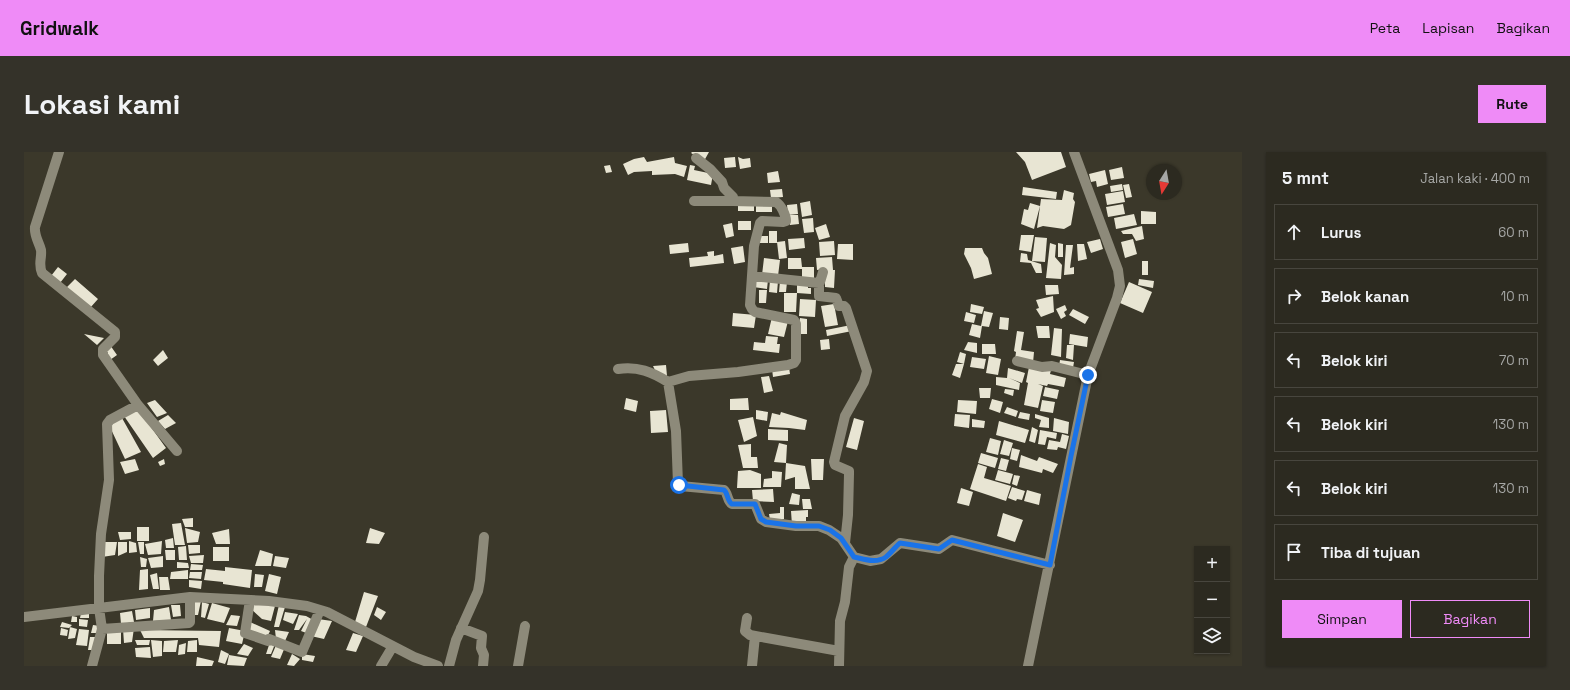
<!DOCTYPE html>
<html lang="id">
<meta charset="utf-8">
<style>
:root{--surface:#2c2a20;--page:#343229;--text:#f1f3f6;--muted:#a6a7a5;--line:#48463e;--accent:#ef8bf7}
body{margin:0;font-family:"Space Grotesk",sans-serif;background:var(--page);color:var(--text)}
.controls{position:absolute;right:12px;bottom:12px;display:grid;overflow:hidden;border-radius:0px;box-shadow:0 1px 3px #0004}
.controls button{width:36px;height:36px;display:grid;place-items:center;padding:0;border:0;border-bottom:1px solid var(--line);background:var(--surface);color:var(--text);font:20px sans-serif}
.compass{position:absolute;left:1122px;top:12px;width:36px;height:36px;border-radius:50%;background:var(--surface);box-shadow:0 1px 3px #0004;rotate:191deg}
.stop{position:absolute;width:12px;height:12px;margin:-9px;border:3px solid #1a73e8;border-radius:50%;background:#fff}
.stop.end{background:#1a73e8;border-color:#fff;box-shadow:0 1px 4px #0008}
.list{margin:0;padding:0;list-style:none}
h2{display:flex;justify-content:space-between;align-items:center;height:52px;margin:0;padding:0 16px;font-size:17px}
h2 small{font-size:13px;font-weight:400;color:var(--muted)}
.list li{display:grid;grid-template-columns:26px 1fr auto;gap:12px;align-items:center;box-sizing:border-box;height:56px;margin:0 8px 8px;padding:0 8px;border:1px solid var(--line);border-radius:0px}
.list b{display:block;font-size:15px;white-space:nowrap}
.list em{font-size:13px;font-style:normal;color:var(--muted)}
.actions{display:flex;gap:8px;padding:12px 16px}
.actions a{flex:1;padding:9px 0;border:1px solid var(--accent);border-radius:0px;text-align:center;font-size:14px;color:var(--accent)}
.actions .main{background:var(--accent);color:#111}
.icon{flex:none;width:22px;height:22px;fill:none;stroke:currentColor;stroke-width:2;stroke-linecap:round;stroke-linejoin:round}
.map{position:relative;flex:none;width:1218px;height:514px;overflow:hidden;border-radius:0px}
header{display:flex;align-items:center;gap:24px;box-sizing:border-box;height:56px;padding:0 20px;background:var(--accent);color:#111}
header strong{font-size:19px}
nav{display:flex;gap:22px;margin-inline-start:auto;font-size:14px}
.intro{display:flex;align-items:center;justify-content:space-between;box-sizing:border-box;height:96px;padding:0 24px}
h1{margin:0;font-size:28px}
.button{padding:10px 18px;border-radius:0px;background:var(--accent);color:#111;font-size:14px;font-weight:700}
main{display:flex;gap:24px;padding:0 24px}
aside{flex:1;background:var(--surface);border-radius:0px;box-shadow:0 1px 3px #0004}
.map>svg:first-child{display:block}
.building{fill:#e8e5d3}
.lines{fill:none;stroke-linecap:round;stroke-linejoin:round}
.street{stroke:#8d8a7a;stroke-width:10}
.route{stroke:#1a73e8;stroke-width:5}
</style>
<header>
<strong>Gridwalk</strong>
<nav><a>Peta</a><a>Lapisan</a><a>Bagikan</a></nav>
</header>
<div class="intro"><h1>Lokasi kami</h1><a class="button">Rute</a></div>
<main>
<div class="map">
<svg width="1218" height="514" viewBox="0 0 1218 514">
<rect width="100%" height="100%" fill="#3b382a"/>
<path class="building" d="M 668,0 L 685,0 L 680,9 L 667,1 Z
M 992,0 L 1037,0 L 1042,15 L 1008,28 L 1001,10 Z
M 620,5 L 623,10 L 650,5 L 651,11 L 663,14 L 660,25 L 651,22 L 628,23 L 628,19 L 610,20 L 604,23 L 599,12 L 610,7 Z
M 711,5 L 712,15 L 701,16 L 700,6 Z
M 714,5 L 719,7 L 726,6 L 727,15 L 716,17 Z
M 586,13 L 588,20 L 582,21 L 580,14 Z
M 666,13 L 671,14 L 670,18 L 689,22 L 687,33 L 663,28 Z
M 1098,15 L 1100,26 L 1087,28 L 1085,18 Z
M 1081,18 L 1084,32 L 1073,35 L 1072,29 L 1067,30 L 1065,22 Z
M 754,19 L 756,30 L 744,31 L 743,21 Z
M 1098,32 L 1099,38 L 1087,40 L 1086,34 Z
M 1105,32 L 1108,45 L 1102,46 L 1099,33 Z
M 999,35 L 1033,40 L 1032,47 L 998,43 Z
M 758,37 L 759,45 L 747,46 L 746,38 Z
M 1040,38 L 1050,41 L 1049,47 L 1051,50 L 1047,73 L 1040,77 L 1019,74 L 1013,76 L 1017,47 L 1038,48 Z
M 1099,39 L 1101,50 L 1083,53 L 1081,42 Z
M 786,49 L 788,63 L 778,65 L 776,51 Z
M 732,50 L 748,51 L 748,60 L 732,60 Z
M 714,51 L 730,51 L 730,59 L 714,59 Z
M 1006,51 L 1016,54 L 1010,77 L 997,72 L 1000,57 L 1004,58 Z
M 773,52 L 774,62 L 764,63 L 763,53 Z
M 1099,52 L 1101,62 L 1084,65 L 1082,55 Z
M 1117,59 L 1132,60 L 1132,72 L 1117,72 Z
M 1110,62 L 1113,73 L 1092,77 L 1090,66 Z
M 765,63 L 774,63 L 775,72 L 766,73 Z
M 789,66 L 790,80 L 780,81 L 778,67 Z
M 714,69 L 727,69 L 727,78 L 714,78 Z
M 708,71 L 710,84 L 702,86 L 699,73 Z
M 802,72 L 806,85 L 795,88 L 791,76 Z
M 1118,74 L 1120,87 L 1112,89 L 1108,82 L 1099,82 L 1097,79 Z
M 745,79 L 753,79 L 753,91 L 745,91 Z
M 997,83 L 1010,83 L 1007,100 L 995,98 Z
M 733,84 L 744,84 L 744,91 L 733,91 Z
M 1011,85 L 1023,86 L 1021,110 L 1008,109 Z
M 780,86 L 781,96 L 765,98 L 764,87 Z
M 1076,87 L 1079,97 L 1067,101 L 1063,90 Z
M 1109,87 L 1113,102 L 1101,106 L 1097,90 Z
M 761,89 L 763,106 L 755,107 L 753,90 Z
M 810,89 L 811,103 L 796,104 L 795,90 Z
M 664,91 L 665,100 L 646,102 L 645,93 Z
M 1026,91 L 1032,93 L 1031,105 L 1038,113 L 1037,127 L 1022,126 Z
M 1034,91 L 1039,92 L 1039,105 L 1034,105 Z
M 814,92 L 829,92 L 829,108 L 813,107 Z
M 1053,92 L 1060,92 L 1063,107 L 1054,109 Z
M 1042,93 L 1049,93 L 1046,116 L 1050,115 L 1050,122 L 1040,123 Z
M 719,94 L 721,110 L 710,112 L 707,96 Z
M 941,96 L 958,96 L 960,101 L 964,106 L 968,122 L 950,127 L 947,116 L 940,102 Z
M 690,99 L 690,104 L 699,102 L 700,111 L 666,115 L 665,106 L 684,104 L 683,100 Z
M 997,101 L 1003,102 L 1004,108 L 1017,112 L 1018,121 L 1012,121 L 1007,111 L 996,110 Z
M 808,105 L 809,118 L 811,118 L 810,136 L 801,135 L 801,117 L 793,118 L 792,106 Z
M 740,106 L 756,108 L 754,124 L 738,123 Z
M 764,106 L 777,106 L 778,115 L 790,115 L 790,127 L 778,127 L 778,117 L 764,117 Z
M 1118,109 L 1124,109 L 1124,123 L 1118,123 Z
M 34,115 L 43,122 L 36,131 L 27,124 Z
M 51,127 L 74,147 L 66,156 L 42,136 Z
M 730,127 L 744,128 L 743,137 L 729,135 Z
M 1115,127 L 1130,129 L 1129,136 L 1114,133 Z
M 746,128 L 754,129 L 753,141 L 745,140 Z
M 756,129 L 763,130 L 762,140 L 755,140 Z
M 1105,130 L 1128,140 L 1119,161 L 1096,151 Z
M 773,131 L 784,131 L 784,136 L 787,136 L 787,142 L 773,141 L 772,160 L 760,160 L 760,141 L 773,141 Z
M 1021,133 L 1034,133 L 1035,142 L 1022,143 Z
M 735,138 L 743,138 L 742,151 L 735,151 Z
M 1029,144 L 1030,160 L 1017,165 L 1012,157 L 1015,156 L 1012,148 Z
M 776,147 L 792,148 L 791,165 L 775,164 Z
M 810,152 L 814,173 L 801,175 L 797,154 Z
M 947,152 L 960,155 L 958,162 L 946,160 Z
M 1041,153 L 1043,158 L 1040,160 L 1042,164 L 1037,167 L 1032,157 Z
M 1049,157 L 1065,165 L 1061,172 L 1045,163 Z
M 960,159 L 969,161 L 965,175 L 958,174 L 956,186 L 945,183 L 948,172 L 957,174 Z
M 942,160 L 952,163 L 950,171 L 940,169 Z
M 709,161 L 732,163 L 730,176 L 708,174 Z
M 748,165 L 764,169 L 760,185 L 744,182 Z
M 976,165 L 985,166 L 984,178 L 975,177 Z
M 776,166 L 783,167 L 783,182 L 773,182 Z
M 827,173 L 828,179 L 803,184 L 802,178 Z
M 1012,174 L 1025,174 L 1026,186 L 1014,186 Z
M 1030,176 L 1038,177 L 1037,205 L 1027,203 Z
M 993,179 L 1000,180 L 997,198 L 1010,200 L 1009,211 L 991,208 L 992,200 L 990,199 Z
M 60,182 L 80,186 L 73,193 Z
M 1046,182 L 1064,185 L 1063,195 L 1045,192 Z
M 742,184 L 754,185 L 753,192 L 756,192 L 755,201 L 729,198 L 730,190 L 741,191 Z
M 805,187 L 806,197 L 797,198 L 796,188 Z
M 944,190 L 953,191 L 953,201 L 940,198 Z
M 958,192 L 971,192 L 972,202 L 958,202 Z
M 86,193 L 93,203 L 86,208 L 80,200 Z
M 1043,193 L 1050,193 L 1049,208 L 1042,206 Z
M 139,198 L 144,206 L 134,214 L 129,208 Z
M 936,200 L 942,202 L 940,212 L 933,210 Z
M 965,204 L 977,207 L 974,223 L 962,221 Z
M 948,205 L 962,207 L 960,217 L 946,215 Z
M 1036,208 L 1050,210 L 1049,216 L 1035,214 Z
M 932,212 L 940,212 L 936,226 L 928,223 Z
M 642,213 L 643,224 L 632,220 L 629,214 Z
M 765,215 L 766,222 L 749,225 L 748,217 Z
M 1005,215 L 1027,218 L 1026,222 L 1042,226 L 1040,235 L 1024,232 L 1023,234 L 1014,232 L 1019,234 L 1014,256 L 1000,253 L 1004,231 L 1002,230 Z
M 984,216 L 1001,221 L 998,231 L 985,226 L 996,231 L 995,238 L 972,233 L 972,225 L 983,226 Z
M 745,224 L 749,239 L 740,241 L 737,225 Z
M 1021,235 L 1035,238 L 1033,247 L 1019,244 Z
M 955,236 L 967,236 L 966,246 L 956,246 Z
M 981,237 L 990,238 L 989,244 L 980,241 Z
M 602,246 L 614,249 L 612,260 L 600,257 Z
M 724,246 L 725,258 L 706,258 L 706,247 Z
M 968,247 L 979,250 L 976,261 L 965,257 Z
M 131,248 L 143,261 L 133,265 L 123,251 Z
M 934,248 L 953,249 L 952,262 L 933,260 Z
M 1018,248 L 1031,250 L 1029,261 L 1016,259 Z
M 983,255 L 994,259 L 992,265 L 980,261 Z
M 114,257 L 142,296 L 129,306 L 100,264 Z
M 642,258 L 644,280 L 627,281 L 626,259 Z
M 732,258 L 744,260 L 743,269 L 732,267 Z
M 757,260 L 783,268 L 781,278 L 765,276 L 745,275 L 748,261 L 756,263 Z
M 996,260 L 1006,262 L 1005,268 L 994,266 Z
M 931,262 L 946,263 L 945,276 L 930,274 Z
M 1011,262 L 1025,266 L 1025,276 L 1015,275 L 1017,268 L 1011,266 Z
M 144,263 L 152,271 L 141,277 L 134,269 Z
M 729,265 L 733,284 L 720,290 L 714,268 Z
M 98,266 L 117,300 L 101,307 L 85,273 Z
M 830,266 L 840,269 L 833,298 L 822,295 Z
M 1030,266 L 1045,270 L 1044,282 L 1029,279 Z
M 948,267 L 961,269 L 960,276 L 948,275 Z
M 975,269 L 1005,278 L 1001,291 L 972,283 Z
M 1008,275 L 1014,278 L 1011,291 L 1005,289 Z
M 744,277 L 764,278 L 764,289 L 744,288 Z
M 1016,278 L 1033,281 L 1032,287 L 1023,285 L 1021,293 L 1014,292 Z
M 1038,282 L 1045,284 L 1042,297 L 1034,295 L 1033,298 L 1023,297 L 1025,288 L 1036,290 Z
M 966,286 L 977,289 L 974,303 L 962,300 Z
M 980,288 L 989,291 L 985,304 L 976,302 Z
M 755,291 L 763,293 L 762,311 L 750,310 Z
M 727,292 L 727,305 L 733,305 L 734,316 L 719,316 L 714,293 Z
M 988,296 L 996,298 L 993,309 L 986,307 Z
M 957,301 L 974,306 L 971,316 L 954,311 Z
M 997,303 L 1013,309 L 1015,305 L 1034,312 L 1029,321 L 1019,317 L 1018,321 L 995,315 Z
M 977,306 L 985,308 L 982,319 L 974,317 Z
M 111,307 L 115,318 L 101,322 L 96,310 Z
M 140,307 L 141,312 L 136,314 L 134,310 Z
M 787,307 L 800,307 L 799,328 L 788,328 Z
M 762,311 L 781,314 L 786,337 L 771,337 L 771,325 L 761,328 Z
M 954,312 L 963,315 L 960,326 L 987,334 L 982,349 L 946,337 Z
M 726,318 L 737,322 L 737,336 L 713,336 L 714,319 Z
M 974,318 L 989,322 L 986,332 L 971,328 Z
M 748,319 L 758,320 L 757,335 L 739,335 L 740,327 L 748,326 Z
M 990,323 L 996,324 L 993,334 L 988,332 Z
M 988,335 L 1001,339 L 998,348 L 993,347 L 992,349 L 984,346 Z
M 937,336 L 949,340 L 945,354 L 933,351 Z
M 749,337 L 750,350 L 729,349 L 728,338 Z
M 1003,338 L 1017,342 L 1015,353 L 1000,349 Z
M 768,341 L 776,343 L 775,353 L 765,352 Z
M 778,347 L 786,347 L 788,357 L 779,357 Z
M 756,355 L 760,355 L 760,367 L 746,368 L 745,362 L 756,361 Z
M 784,358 L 784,365 L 782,365 L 782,369 L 772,370 L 768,373 L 767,359 Z
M 979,361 L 999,368 L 991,390 L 973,384 Z
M 169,366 L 169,375 L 161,375 L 158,367 Z
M 157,371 L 161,393 L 151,393 L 148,372 Z
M 113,375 L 125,375 L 125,389 L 113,389 Z
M 161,376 L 176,380 L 174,390 L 163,391 Z
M 346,376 L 361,381 L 355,392 L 342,391 Z
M 205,377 L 206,392 L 192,392 L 188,381 Z
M 94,380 L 107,380 L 107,387 L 96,388 Z
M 149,386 L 150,396 L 142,396 L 141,388 Z
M 105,389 L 112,391 L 113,400 L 105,401 Z
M 138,389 L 137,402 L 124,403 L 121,392 Z
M 79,390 L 93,390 L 91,403 L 78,405 Z
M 94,390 L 103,390 L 103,400 L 94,404 Z
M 114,390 L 120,390 L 120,402 L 116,402 Z
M 164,393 L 176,393 L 176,401 L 165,402 Z
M 162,394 L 163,408 L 155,408 L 154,395 Z
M 189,395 L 205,395 L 205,409 L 189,409 Z
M 141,398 L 151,398 L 151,408 L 142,408 Z
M 236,398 L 249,402 L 247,414 L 231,414 Z
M 180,403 L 179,411 L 167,411 L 165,404 Z
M 139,404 L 139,415 L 127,416 L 124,406 Z
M 251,404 L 265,406 L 262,416 L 249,414 Z
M 116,405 L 123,407 L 122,415 L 117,415 Z
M 153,410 L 164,411 L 165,416 L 153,416 Z
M 167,412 L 179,413 L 178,418 L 166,418 Z
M 201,415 L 228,418 L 226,436 L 199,432 L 199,430 L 180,428 L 182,417 L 201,419 Z
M 124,417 L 124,437 L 115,438 L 116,418 Z
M 164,418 L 164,427 L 146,427 L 147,420 Z
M 166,420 L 178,420 L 177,427 L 165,426 Z
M 133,421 L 135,437 L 129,437 L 126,423 Z
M 231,422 L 240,423 L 238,435 L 230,435 Z
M 245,422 L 257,425 L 253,442 L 241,439 Z
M 135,425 L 144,425 L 146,438 L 136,438 Z
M 165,428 L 178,429 L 177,437 L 165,435 Z
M 340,440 L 354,444 L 342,475 L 331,470 Z
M 177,449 L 174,463 L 169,463 L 169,450 Z
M 227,449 L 251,454 L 247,469 L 238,467 L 226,456 Z
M 178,450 L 185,452 L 181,466 L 177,465 Z
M 188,451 L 206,456 L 200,471 L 183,467 Z
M 147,453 L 156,453 L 157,464 L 149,465 Z
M 255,453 L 261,455 L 255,475 L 250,475 Z
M 145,455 L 147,468 L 129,469 L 130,458 Z
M 353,455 L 362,460 L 357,468 L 350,463 Z
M 126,456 L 126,466 L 112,468 L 111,458 Z
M 65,459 L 65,466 L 56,466 L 57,461 Z
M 108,459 L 110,470 L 97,472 L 96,461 Z
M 261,460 L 274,462 L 269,472 L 259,468 Z
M 207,463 L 216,464 L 213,474 L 202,473 Z
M 275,463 L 282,464 L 291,469 L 285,482 L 277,479 L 283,467 L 275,478 L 270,478 Z
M 48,464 L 53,465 L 53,470 L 47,470 Z
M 55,467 L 64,468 L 63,475 L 55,474 Z
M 294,467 L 308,469 L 300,487 L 287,484 Z
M 38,470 L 48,473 L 45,476 L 36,475 Z
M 226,470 L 246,479 L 242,488 L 222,479 Z
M 69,473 L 76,474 L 75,481 L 67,481 Z
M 46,475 L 53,477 L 51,486 L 44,487 Z
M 37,476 L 44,478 L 43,484 L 36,483 Z
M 110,476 L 108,490 L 100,491 L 99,477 Z
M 205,476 L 221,479 L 218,492 L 202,489 Z
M 55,477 L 65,478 L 63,494 L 52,493 Z
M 116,478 L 197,479 L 195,495 L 175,493 L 174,486 L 120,486 Z
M 251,478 L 265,480 L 261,489 L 252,487 Z
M 83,479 L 97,479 L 97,492 L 83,492 Z
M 329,481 L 339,484 L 332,500 L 322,498 Z
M 66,485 L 72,485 L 69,498 L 64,498 Z
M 111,488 L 126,488 L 125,493 L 113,493 Z
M 127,488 L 138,489 L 138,504 L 129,505 Z
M 154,488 L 152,500 L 139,500 L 140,489 Z
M 173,488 L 173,500 L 163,500 L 164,489 Z
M 246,490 L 251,492 L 247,502 L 242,502 Z
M 162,491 L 161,502 L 154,503 L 155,493 Z
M 253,491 L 261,495 L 256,507 L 247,505 Z
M 220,492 L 229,496 L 224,504 L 213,502 Z
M 126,495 L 127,506 L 112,505 L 111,496 Z
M 197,498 L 205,502 L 201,512 L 194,510 Z
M 268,502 L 276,507 L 270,514 L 263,513 Z
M 278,502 L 291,504 L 289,510 L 278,508 Z
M 205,503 L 223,506 L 220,514 L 203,513 Z
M 173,505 L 190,509 L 188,514 L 172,514 Z"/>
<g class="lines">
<path class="street" d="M 35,0 L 11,75 C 10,84 15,90 17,98 C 18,106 14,112 18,121 L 91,180 L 91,185 L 79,197 L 79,203 L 114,253 L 153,299
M 672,6 L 686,17 L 698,30 L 700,36 L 709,45 L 709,49 L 752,50 C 757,53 762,63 762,69 L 759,70 L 738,69 L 736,71 L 730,94 L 726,153 L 728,157 L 731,160 L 770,168 L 772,172 L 772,208 L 770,211 L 764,213 L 714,220 L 665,224 L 644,230 L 652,279 L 654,332 L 656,334 L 700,338 C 704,341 703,349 708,352 L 731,352 L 737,367 L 742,370 L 772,374 L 795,374 L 805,378 L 817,386 L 830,405
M 670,49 L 709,49
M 728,124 L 795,131 L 796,130 L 799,120
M 795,131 L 795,144 L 812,146 L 815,154 L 820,154 L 822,156 L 843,219 L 840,230 L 821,264 L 810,310 L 811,313 L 825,319 L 825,322 L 824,363 L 821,391
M 993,209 L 1018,215 L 1028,214 L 1064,223
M 594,217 C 614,214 628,220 644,230
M 226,448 L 221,481 L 244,489 L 245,487 L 278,500 L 296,458
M 0,465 L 166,445 L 245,449 L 283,454 L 303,460 L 390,505 L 414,514
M 723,466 L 721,479 L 726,483 L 815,499
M 437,476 L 458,484 L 457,496 L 460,503 L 459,514
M 78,477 L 165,471 L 166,470 L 166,445
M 68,514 L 78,477 L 75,456 L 75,424 L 77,382 L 85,328 L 83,272 L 86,268 L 114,253
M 357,514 L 369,494
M 425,514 L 432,488 L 454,439 L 456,428 L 460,385
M 494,514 L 501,474
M 728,514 L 731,484
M 815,514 L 816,469 L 821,450 L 825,415 L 830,405 L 846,409 L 857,407 L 876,391 L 915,397 L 928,388 L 1026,413
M 1004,514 L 1064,223 L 1093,146 L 1096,134 L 1094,118 L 1050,0"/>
</g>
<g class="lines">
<path class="route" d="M 655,333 L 700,338 C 704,341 703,349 708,352 L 731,352 L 737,367 L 742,370 L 772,374 L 795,374 L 806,378 L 817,386 L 830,405 C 840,407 852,412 862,405 C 867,401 871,395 876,391 L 915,397 L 928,388 L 1026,413 L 1047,304 L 1064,223"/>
</g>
</svg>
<div class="controls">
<button>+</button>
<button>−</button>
<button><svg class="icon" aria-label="layers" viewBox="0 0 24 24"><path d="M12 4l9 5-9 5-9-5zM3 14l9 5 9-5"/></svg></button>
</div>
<svg class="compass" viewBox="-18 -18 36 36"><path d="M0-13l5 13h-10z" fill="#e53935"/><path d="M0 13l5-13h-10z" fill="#a6a7a5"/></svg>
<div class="stop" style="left:655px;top:333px"></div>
<div class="stop end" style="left:1064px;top:223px"></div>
</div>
<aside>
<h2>5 mnt<small>Jalan kaki · 400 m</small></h2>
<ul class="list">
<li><svg class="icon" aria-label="ahead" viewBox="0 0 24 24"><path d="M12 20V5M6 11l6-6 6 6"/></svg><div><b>Lurus</b></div><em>60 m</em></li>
<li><svg class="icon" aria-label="right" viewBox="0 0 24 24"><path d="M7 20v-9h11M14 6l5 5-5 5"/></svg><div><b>Belok kanan</b></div><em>10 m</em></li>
<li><svg class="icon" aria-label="left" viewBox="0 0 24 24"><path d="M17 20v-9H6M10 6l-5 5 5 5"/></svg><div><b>Belok kiri</b></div><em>70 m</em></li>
<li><svg class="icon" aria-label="left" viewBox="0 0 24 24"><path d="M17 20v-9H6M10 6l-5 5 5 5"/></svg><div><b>Belok kiri</b></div><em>130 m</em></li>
<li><svg class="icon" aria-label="left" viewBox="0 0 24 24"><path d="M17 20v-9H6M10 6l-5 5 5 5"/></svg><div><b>Belok kiri</b></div><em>130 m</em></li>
<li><svg class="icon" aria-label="arrive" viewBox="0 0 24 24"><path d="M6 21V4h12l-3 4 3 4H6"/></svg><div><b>Tiba di tujuan</b></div></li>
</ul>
<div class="actions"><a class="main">Simpan</a><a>Bagikan</a></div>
</aside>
</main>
